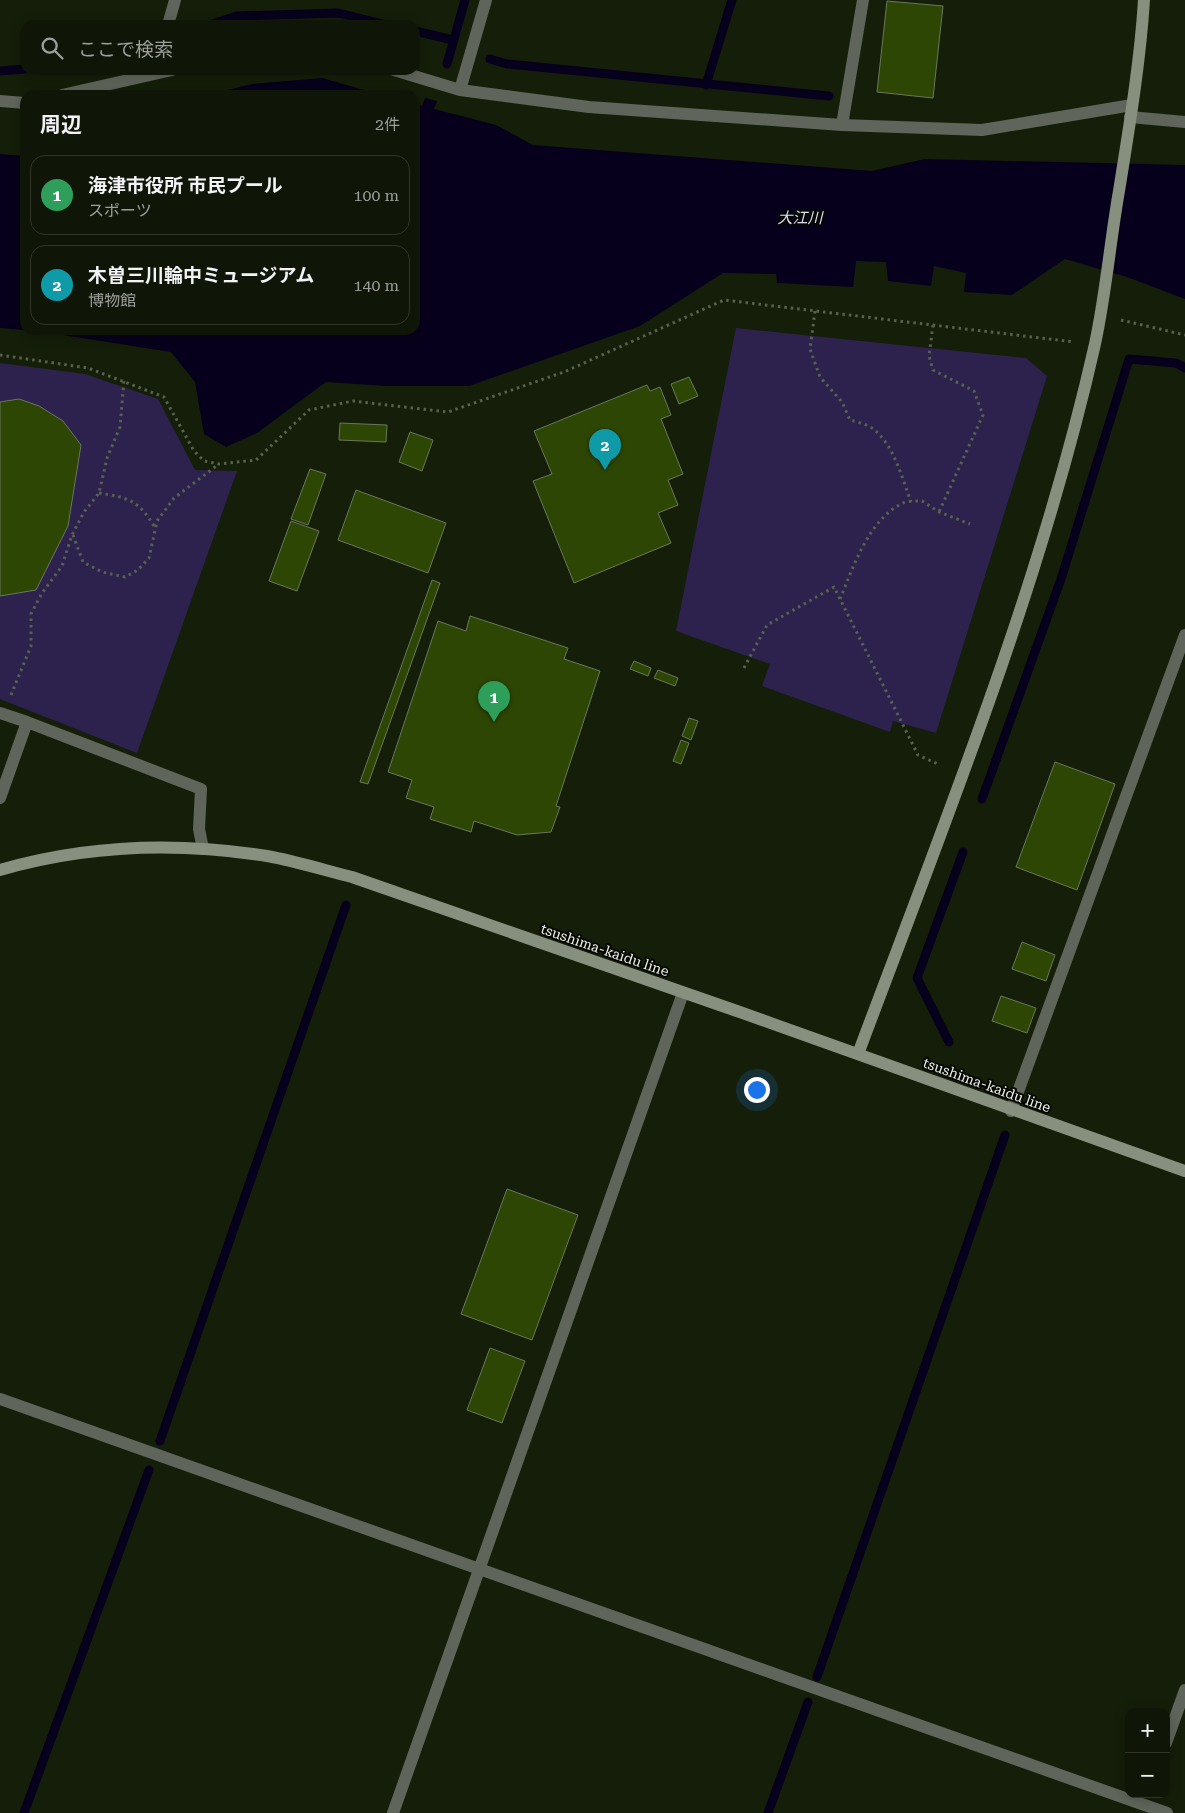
<!DOCTYPE html>
<html lang="ja">
<meta charset="utf-8">
<style>
:root{--surface:#101607;--page:#191f11;--text:#f1f3f6;--muted:#9c9f9b;--line:#303528;--accent:#1a73e8}
body{margin:0;font-family:"Roboto Serif","Noto Sans JP",serif;background:var(--page);color:var(--text)}
.controls{position:absolute;right:15px;bottom:15px;display:grid;overflow:hidden;border-radius:10px;box-shadow:0 2px 12px #0003}
.controls button{width:45px;height:45px;display:grid;place-items:center;padding:0;border:0;border-bottom:1px solid var(--line);background:var(--surface);color:var(--text);font:25px sans-serif}
.you{position:absolute;left:756px;top:1089px;width:18px;height:18px;margin:-12px;border:4px solid #fff;border-radius:50%;background:#1a73e8;box-shadow:0 0 0 8px #1a73e833}
.badge{display:grid;place-items:center;width:32px;height:32px;border-radius:50%;background:var(--accent);color:#fff;font-size:16px;font-weight:700}
.pin{position:absolute;translate:-50% -41px;filter:drop-shadow(0 1px 2px #0008)}
.pin::after{content:'';position:absolute;top:26px;width:18px;height:15px;background:inherit;clip-path:polygon(0 0,100% 0,50% 100%)}
.list{margin:0;padding:0;list-style:none}
h2{display:flex;justify-content:space-between;align-items:center;height:65px;margin:0;padding:0 20px;font-size:21px}
h2 small{font-size:16px;font-weight:400;color:var(--muted)}
.list li{display:grid;grid-template-columns:32px 1fr auto;gap:15px;align-items:center;box-sizing:border-box;height:80px;margin:0 10px 10px;padding:0 10px;border:1px solid var(--line);border-radius:15px}
.list b{display:block;font-size:19px;white-space:nowrap}
.list p{margin:0;font-size:16px;white-space:nowrap;color:var(--muted)}
.list em{font-size:16px;font-style:normal;color:var(--muted)}
.icon{flex:none;width:28px;height:28px;fill:none;stroke:currentColor;stroke-width:2;stroke-linecap:round;stroke-linejoin:round}
.map{position:relative;flex:none;width:1185px;height:1813px;overflow:hidden}
.search{position:absolute;background:var(--surface);box-shadow:0 2px 12px #0003;left:20px;top:20px;width:400px;height:55px;display:flex;align-items:center;gap:12px;box-sizing:border-box;padding:0 18px;border-radius:15px;color:var(--muted);font-size:19px}
.panel{position:absolute;background:var(--surface);box-shadow:0 2px 12px #0003;left:20px;top:90px;width:400px;height:245px;border-radius:15px}
.map>svg:first-child{display:block}
.green{fill:#2d224e}
.water{fill:#07001c}
.lines{fill:none;stroke-linecap:round;stroke-linejoin:round}
.stream{stroke:#07001c;stroke-width:9}
.building{fill:#2d4604;stroke:#6a775e}
.path{stroke:#59614e;stroke-width:3;stroke-dasharray:2.5 4;stroke-linecap:butt}
.lane{stroke:#5f655a;stroke-width:12}
.street{stroke:#5f655a;stroke-width:12}
.secondary{stroke:#878f7e;stroke-width:12}
.labels{text-anchor:middle;stroke-width:4;stroke-linejoin:round;paint-order:stroke}
.street-label{font-size:14px;fill:#ecf3e5;stroke:#040702}
.water-label{font-size:15px;font-style:italic;fill:#e1def3;stroke:#040702}
</style>
<div class="map">
<svg width="1185" height="1813" viewBox="0 0 1185 1813">
<rect width="100%" height="100%" fill="#151e09"/>
<path class="green" d="M 736,328 L 1026,358 L 1047,376 L 936,733 L 893,721 L 890,732 L 762,686 L 770,664 L 676,631 Z
M 0,363 L 85,374 L 158,399 L 195,470 L 237,471 L 137,753 L 0,699 Z"/>
<path class="water" d="M 322,78 L 382,95 L 206,95 L 252,84 Z
M 425,98 L 437,101 L 434,109 L 496,125 L 533,145 L 872,171 L 925,159 L 1185,165 L 1185,299 L 1127,277 L 1065,259 L 1012,295 L 964,292 L 966,273 L 934,266 L 931,286 L 888,281 L 886,262 L 856,261 L 853,287 L 777,283 L 776,274 L 723,273 L 640,326 L 469,386 L 386,386 L 326,382 L 257,433 L 226,447 L 204,434 L 195,382 L 171,352 L 31,330 L 415,330 L 415,104 L 422,106 Z
M 0,154 L 25,156 L 25,330 L 0,328 Z"/>
<g class="lines">
<path class="stream" d="M 209,25 L 237,16 L 338,13 L 387,25
M 415,31 L 453,40
M 490,59 L 507,64 L 829,96
M 447,64 L 465,0
M 0,71 L 25,69
M 706,85 L 732,0
M 982,799 L 1061,579 L 1129,359 L 1176,363 L 1185,368
M 949,1042 L 917,978 L 963,852
M 160,1441 L 346,905
M 817,1677 L 1005,1135
M 24,1813 L 149,1470
M 768,1813 L 808,1702"/>
</g>
<path class="building" d="M 887,1 L 943,6 L 933,98 L 877,92 Z
M 689,377 L 698,396 L 679,404 L 671,384 Z
M 647,385 L 650,391 L 660,387 L 671,415 L 661,419 L 683,474 L 668,480 L 678,505 L 658,513 L 671,543 L 574,583 L 533,481 L 552,474 L 534,431 Z
M 19,399 L 39,406 L 63,421 L 81,445 L 68,526 L 36,590 L 0,596 L 0,402 Z
M 340,423 L 387,425 L 386,442 L 339,440 Z
M 410,432 L 433,440 L 422,471 L 399,462 Z
M 310,469 L 326,474 L 308,525 L 291,519 Z
M 356,490 L 446,523 L 428,573 L 338,540 Z
M 291,521 L 319,531 L 297,591 L 269,581 Z
M 432,580 L 440,583 L 368,784 L 360,782 Z
M 470,616 L 568,648 L 564,659 L 600,671 L 556,806 L 560,807 L 551,832 L 517,835 L 474,821 L 471,832 L 430,819 L 434,807 L 406,798 L 412,780 L 388,772 L 438,621 L 466,631 Z
M 634,661 L 651,668 L 648,676 L 630,669 Z
M 658,670 L 678,678 L 675,686 L 654,678 Z
M 689,718 L 698,721 L 691,740 L 682,736 Z
M 681,740 L 689,743 L 681,764 L 673,761 Z
M 1055,762 L 1115,784 L 1077,890 L 1016,867 Z
M 1022,942 L 1055,955 L 1046,981 L 1012,969 Z
M 1001,996 L 1036,1008 L 1027,1033 L 992,1021 Z
M 507,1189 L 578,1215 L 532,1340 L 461,1314 Z
M 490,1348 L 525,1361 L 502,1423 L 467,1410 Z"/>
<g class="lines">
<path class="path" d="M 815,311 L 810,349 L 820,377 L 842,402 L 850,420 C 857,422 866,424 872,428 C 894,444 902,478 911,502
M 1121,320 L 1185,335
M 933,325 L 929,356 L 933,370 L 974,391 L 983,415 L 939,512
M 0,355 L 88,368 L 164,397 L 194,451 L 204,461 L 219,464 L 256,460 L 309,410 L 353,401 L 448,412 L 564,372 L 724,300 L 1074,342
M 99,493 C 129,498 139,500 155,528
M 73,535 L 83,562 L 102,572 L 125,577 L 138,570 L 149,558 L 157,521 L 174,498 L 219,464
M 840,599 C 854,566 868,520 903,503 C 908,501 916,501 922,501 L 939,512 L 970,524
M 744,668 L 767,625 L 834,587 L 918,755 L 940,765
M 11,695 L 31,646 L 31,614 L 42,593 L 62,566 L 72,535 L 84,512 L 99,493 L 107,458 L 120,427 L 124,380"/>
<path class="lane" d="M 0,713 L 27,722
M 0,798 L 27,722 L 201,789 L 199,829 L 203,849"/>
<path class="street" d="M 168,25 L 175,0
M 394,70 L 460,90 L 589,107 L 842,125 L 982,130 L 1132,105
M 460,90 L 486,0
M 62,95 L 172,70
M 0,101 L 25,103
M 1130,117 L 1185,122
M 842,125 L 863,0
M 1011,1111 L 1185,635
M 0,1399 L 1167,1813
M 1166,1743 L 1185,1690
M 393,1813 L 683,993"/>
<path class="secondary" d="M 0,870 C 86,845 178,842 267,856 C 295,861 324,870 352,877 L 734,1010 L 1185,1171
M 858,1054 C 945,821 1040,588 1095,344 C 1106,293 1110,242 1119,191 C 1129,128 1140,64 1144,0"/>
</g>
<g class="labels">
<g class="street-label">
<text transform="translate(605 950) rotate(19)" y="5">tsushima-kaidu line</text>
<text transform="translate(987 1085) rotate(20)" y="5">tsushima-kaidu line</text>
</g>
<g class="water-label">
<text x="800" y="223">大江川</text>
</g>
</g>
</svg>
<div class="controls">
<button>+</button>
<button>−</button>
</div>
<div class="you"></div>
<div class="pin badge" style="left:494px;top:722px;background:#2e9e5b">1</div>
<div class="pin badge" style="left:605px;top:470px;background:#0f9aa8">2</div>
<div class="search"><svg class="icon" aria-label="search" viewBox="0 0 24 24"><circle cx="10" cy="10" r="6"/><path d="M15 15l6 6"/></svg>ここで検索</div>
<section class="panel">
<h2>周辺<small>2件</small></h2>
<ul class="list">
<li><span class="badge" style="background:#2e9e5b">1</span><div><b>海津市役所 市民プール</b><p>スポーツ</p></div><em>100 m</em></li>
<li><span class="badge" style="background:#0f9aa8">2</span><div><b>木曽三川輪中ミュージアム</b><p>博物館</p></div><em>140 m</em></li>
</ul>
</section>
</div>
